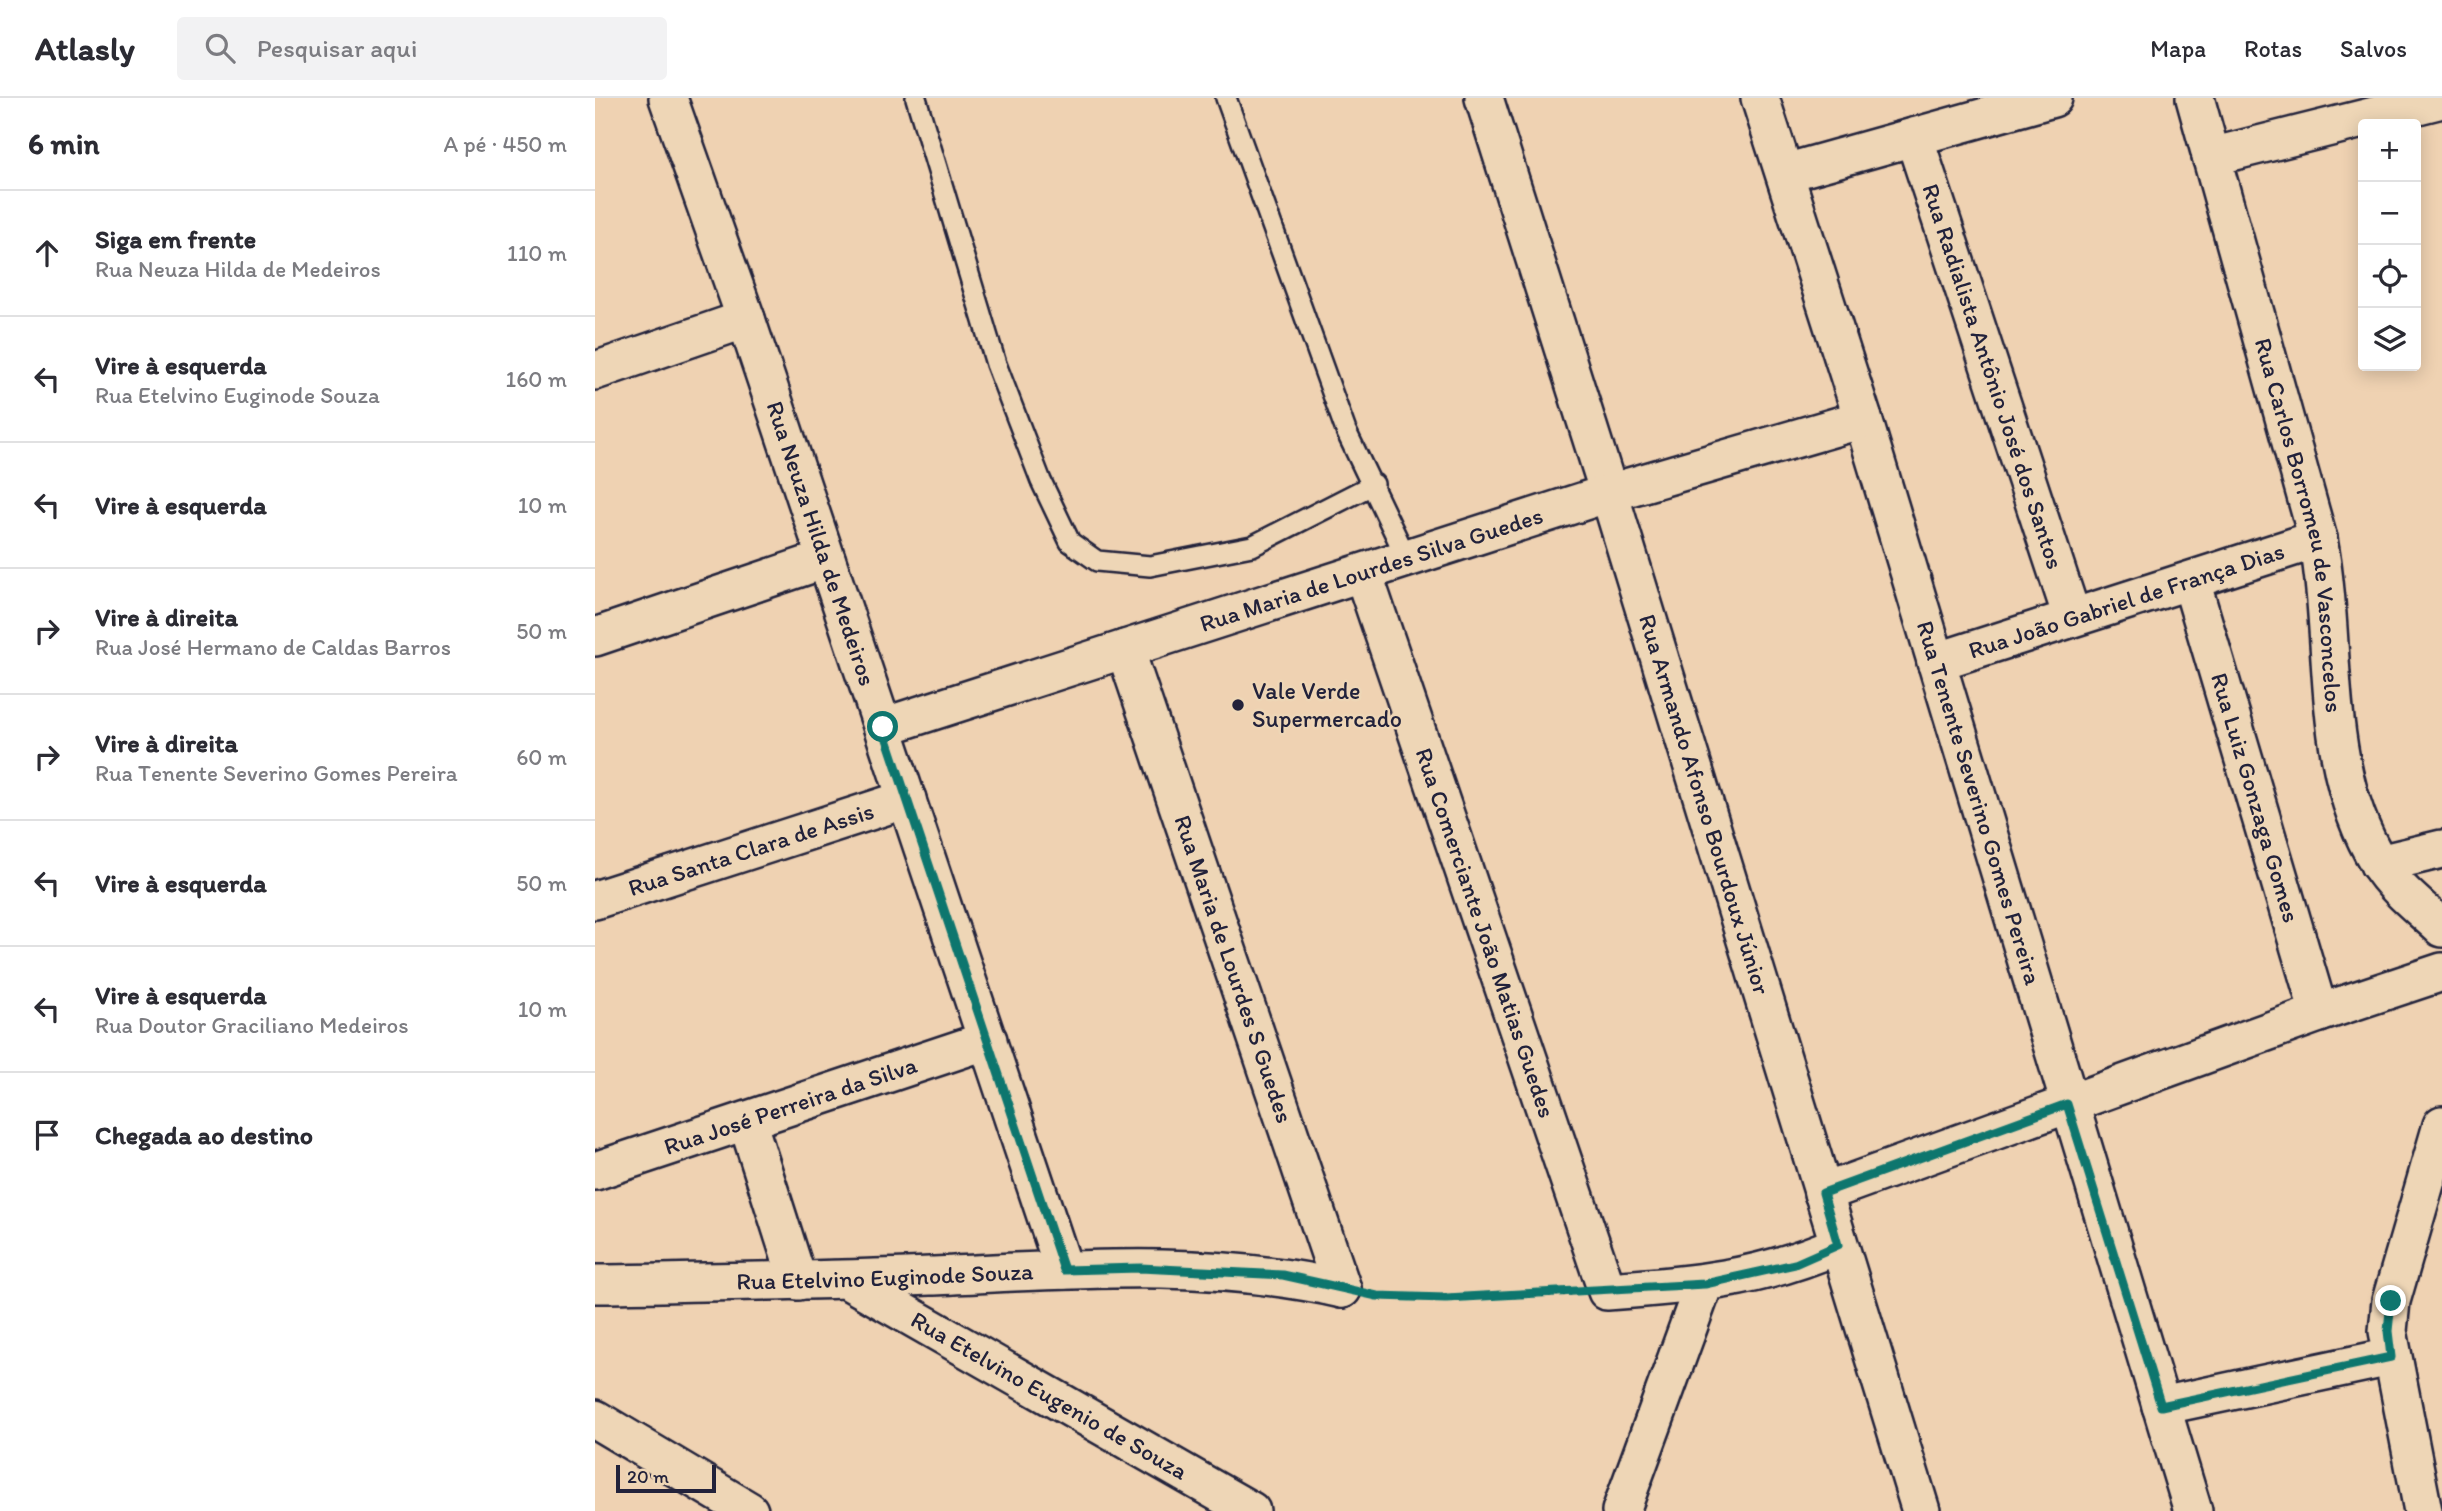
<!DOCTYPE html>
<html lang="pt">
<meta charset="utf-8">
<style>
:root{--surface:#fff;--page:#f2f2f3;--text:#2b2b33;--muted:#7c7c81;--line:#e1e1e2}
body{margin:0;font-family:Itim,sans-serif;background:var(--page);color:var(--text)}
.controls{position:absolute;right:21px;top:21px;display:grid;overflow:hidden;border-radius:7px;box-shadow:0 4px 18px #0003}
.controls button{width:63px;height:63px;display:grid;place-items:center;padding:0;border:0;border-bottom:2px solid var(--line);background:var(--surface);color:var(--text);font:35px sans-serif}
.scale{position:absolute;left:21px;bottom:18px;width:100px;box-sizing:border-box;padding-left:7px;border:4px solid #22223b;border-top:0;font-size:19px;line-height:24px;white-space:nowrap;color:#22223b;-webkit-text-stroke:5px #eed6b6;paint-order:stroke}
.stop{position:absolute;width:21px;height:21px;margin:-16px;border:5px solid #0f766e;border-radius:50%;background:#fff}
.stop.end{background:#0f766e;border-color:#fff;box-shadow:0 2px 7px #0008}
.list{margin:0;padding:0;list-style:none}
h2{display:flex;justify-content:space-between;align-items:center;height:91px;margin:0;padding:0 28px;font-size:30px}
h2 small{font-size:23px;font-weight:400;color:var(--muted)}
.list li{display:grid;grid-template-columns:46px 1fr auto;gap:21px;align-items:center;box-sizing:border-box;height:126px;padding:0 28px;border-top:2px solid var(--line)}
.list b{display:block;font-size:26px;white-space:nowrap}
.list p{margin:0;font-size:23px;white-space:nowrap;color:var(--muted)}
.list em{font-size:23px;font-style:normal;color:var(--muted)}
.icon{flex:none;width:38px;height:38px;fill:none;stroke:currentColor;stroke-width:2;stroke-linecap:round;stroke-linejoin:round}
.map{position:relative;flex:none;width:1847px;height:1413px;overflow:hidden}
header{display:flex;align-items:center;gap:42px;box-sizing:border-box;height:98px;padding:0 35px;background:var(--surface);border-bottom:2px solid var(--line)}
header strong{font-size:33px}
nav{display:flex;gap:38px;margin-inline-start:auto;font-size:24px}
.search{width:490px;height:63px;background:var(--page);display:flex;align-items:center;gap:18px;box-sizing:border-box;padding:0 24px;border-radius:7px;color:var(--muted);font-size:26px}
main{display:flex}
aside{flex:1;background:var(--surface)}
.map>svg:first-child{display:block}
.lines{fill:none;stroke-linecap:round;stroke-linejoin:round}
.service-casing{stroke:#22223b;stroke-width:24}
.minor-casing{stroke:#22223b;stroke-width:42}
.path{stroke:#22223b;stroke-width:4.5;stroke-dasharray:2 5;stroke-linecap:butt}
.service{stroke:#eed6b6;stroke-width:19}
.minor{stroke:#eed6b6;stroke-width:37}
.route{stroke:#0f766e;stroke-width:9}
.poi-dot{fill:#22223b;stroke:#eed6b6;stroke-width:2.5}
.labels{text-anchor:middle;stroke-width:5;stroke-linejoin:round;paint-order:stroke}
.street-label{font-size:24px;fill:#22223b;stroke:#eed6b6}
.poi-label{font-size:24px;fill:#22223b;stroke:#eed6b6;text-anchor:start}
</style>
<header>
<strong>Atlasly</strong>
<div class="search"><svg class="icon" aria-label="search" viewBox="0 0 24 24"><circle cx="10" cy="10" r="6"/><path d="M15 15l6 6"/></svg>Pesquisar aqui</div>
<nav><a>Mapa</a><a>Rotas</a><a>Salvos</a></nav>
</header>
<main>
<aside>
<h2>6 min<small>A pé · 450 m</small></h2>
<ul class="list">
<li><svg class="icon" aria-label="ahead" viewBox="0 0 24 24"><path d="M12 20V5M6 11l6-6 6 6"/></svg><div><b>Siga em frente</b><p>Rua Neuza Hilda de Medeiros</p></div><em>110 m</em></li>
<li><svg class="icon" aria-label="left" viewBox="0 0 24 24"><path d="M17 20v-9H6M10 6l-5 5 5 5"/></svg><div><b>Vire à esquerda</b><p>Rua Etelvino Euginode Souza</p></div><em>160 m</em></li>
<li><svg class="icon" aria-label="left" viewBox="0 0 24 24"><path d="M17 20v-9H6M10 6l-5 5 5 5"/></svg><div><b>Vire à esquerda</b></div><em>10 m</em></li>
<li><svg class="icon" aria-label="right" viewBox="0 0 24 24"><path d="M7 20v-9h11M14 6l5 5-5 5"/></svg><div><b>Vire à direita</b><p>Rua José Hermano de Caldas Barros</p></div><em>50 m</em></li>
<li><svg class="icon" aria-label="right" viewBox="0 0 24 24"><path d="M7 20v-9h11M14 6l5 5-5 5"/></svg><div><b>Vire à direita</b><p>Rua Tenente Severino Gomes Pereira</p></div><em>60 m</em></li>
<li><svg class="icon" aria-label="left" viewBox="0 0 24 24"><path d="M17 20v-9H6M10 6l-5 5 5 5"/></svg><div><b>Vire à esquerda</b></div><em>50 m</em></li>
<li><svg class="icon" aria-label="left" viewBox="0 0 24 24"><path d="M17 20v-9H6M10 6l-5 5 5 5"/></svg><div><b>Vire à esquerda</b><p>Rua Doutor Graciliano Medeiros</p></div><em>10 m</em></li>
<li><svg class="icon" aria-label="arrive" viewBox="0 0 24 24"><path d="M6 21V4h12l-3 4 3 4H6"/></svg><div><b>Chegada ao destino</b></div></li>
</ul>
</aside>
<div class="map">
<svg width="1847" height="1413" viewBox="0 0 1847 1413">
<rect width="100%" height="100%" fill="#efd2b2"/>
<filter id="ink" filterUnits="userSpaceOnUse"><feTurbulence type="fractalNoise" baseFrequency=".0143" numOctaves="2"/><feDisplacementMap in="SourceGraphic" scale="14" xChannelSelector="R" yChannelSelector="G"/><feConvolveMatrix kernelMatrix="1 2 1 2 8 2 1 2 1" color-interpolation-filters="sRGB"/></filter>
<g filter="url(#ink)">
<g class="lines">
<defs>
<path id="service" d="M 321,0 L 401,266 L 446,383 L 475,444 L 502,463 L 555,468 L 657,448 L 779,386
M 631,0 L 751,333 L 812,461"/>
<g id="minor">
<path id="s1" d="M 73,0 L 151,221 L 469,1172"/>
<path id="s2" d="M 889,0 L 1014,395 L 1326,1413"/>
<path id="s3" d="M 1165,0 L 1268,321 L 1598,1413"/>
<path id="s4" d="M 1600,0 L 1723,441 C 1743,549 1724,668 1784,765 C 1799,790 1826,810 1847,830"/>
<path id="s5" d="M 1319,39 L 1477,519"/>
<path d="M 1616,59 L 1847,1"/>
<path d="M 1190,75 L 1458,0"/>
<path d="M 0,273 L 151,221"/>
<path id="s6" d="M 768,475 L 1012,1193 C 1098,1187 1162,1182 1243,1147"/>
<path id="s7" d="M 1596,483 L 1724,915"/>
<path d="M 0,539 L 231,461"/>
<path id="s8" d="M 530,551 L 747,1191"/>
<path id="s9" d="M 1341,564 L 1723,441"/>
<path id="s10" d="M 288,629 L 1014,395 L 1268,321"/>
<path d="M 1784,766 L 1847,751"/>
<path id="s11" d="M 0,802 L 312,701"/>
<path d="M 152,1023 L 203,1183"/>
<path id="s12" d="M 0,1073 L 393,942"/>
<path d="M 1228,1095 L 1724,915 L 1847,874"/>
<path id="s13" d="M 252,1182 L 656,1413"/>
<path id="s14" d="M 0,1186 C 112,1184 223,1183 335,1178 C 472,1172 612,1160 747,1191"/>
<path d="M 1566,1308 L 1796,1259"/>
<path d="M 0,1321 L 154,1413"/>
<path d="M 1026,1413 L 1109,1186"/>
<path d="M 1828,1413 L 1793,1233 L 1796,1203 L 1847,1027"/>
</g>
</defs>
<use href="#service" class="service-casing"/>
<use href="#minor" class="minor-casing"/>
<path class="path" d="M 779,1198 L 851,1200 L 976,1195"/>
<use href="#service" class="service"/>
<use href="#minor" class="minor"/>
</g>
</g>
<g class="lines" filter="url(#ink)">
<path class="route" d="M 288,629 L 469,1172 L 545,1170 L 688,1177 L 782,1198 L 851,1200 L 1110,1186 L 1200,1166 L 1243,1147 L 1228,1095 L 1472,1006 L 1566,1308 L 1796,1259 L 1793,1233 L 1796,1203"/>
</g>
<circle class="poi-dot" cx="643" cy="607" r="7"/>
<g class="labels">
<g class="street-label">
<text dy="8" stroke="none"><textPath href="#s5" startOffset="252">Rua Radialista Antônio José dos Santos</textPath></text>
<text dy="8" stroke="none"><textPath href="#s4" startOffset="441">Rua Carlos Borromeu de Vasconcelos</textPath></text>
<text dy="8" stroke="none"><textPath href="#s1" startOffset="471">Rua Neuza Hilda de Medeiros</textPath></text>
<text dy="8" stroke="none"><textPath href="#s10" startOffset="513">Rua Maria de Lourdes Silva Guedes</textPath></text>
<text dy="8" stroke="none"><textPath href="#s9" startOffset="200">Rua João Gabriel de França Dias</textPath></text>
<text dy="8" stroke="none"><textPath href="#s7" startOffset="226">Rua Luiz Gonzaga Gomes</textPath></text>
<text dy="8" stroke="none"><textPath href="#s2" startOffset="740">Rua Armando Afonso Bourdoux Júnior</textPath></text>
<text dy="8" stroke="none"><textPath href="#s3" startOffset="738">Rua Tenente Severino Gomes Pereira</textPath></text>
<text dy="8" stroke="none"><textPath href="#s11" startOffset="164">Rua Santa Clara de Assis</textPath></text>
<text dy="8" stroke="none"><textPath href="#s6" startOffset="380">Rua Comerciante João Matias Guedes</textPath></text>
<text dy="8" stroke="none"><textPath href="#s8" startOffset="338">Rua Maria de Lourdes S Guedes</textPath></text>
<text dy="8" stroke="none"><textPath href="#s12" startOffset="206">Rua José Perreira da Silva</textPath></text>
<text dy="8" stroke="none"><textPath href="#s14" startOffset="290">Rua Etelvino Euginode Souza</textPath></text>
<text dy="8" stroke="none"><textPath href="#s13" startOffset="233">Rua Etelvino Eugenio de Souza</textPath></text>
</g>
<g class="poi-label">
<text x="657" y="601">Vale Verde<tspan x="657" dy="28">Supermercado</tspan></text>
</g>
</g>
</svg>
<div class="controls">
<button>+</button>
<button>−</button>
<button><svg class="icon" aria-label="locate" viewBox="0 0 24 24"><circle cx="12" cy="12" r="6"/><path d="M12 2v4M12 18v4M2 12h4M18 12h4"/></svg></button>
<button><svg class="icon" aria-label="layers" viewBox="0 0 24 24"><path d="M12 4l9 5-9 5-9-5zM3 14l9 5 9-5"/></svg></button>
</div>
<div class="scale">20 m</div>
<div class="stop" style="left:288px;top:629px"></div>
<div class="stop end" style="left:1796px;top:1203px"></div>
</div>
</main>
